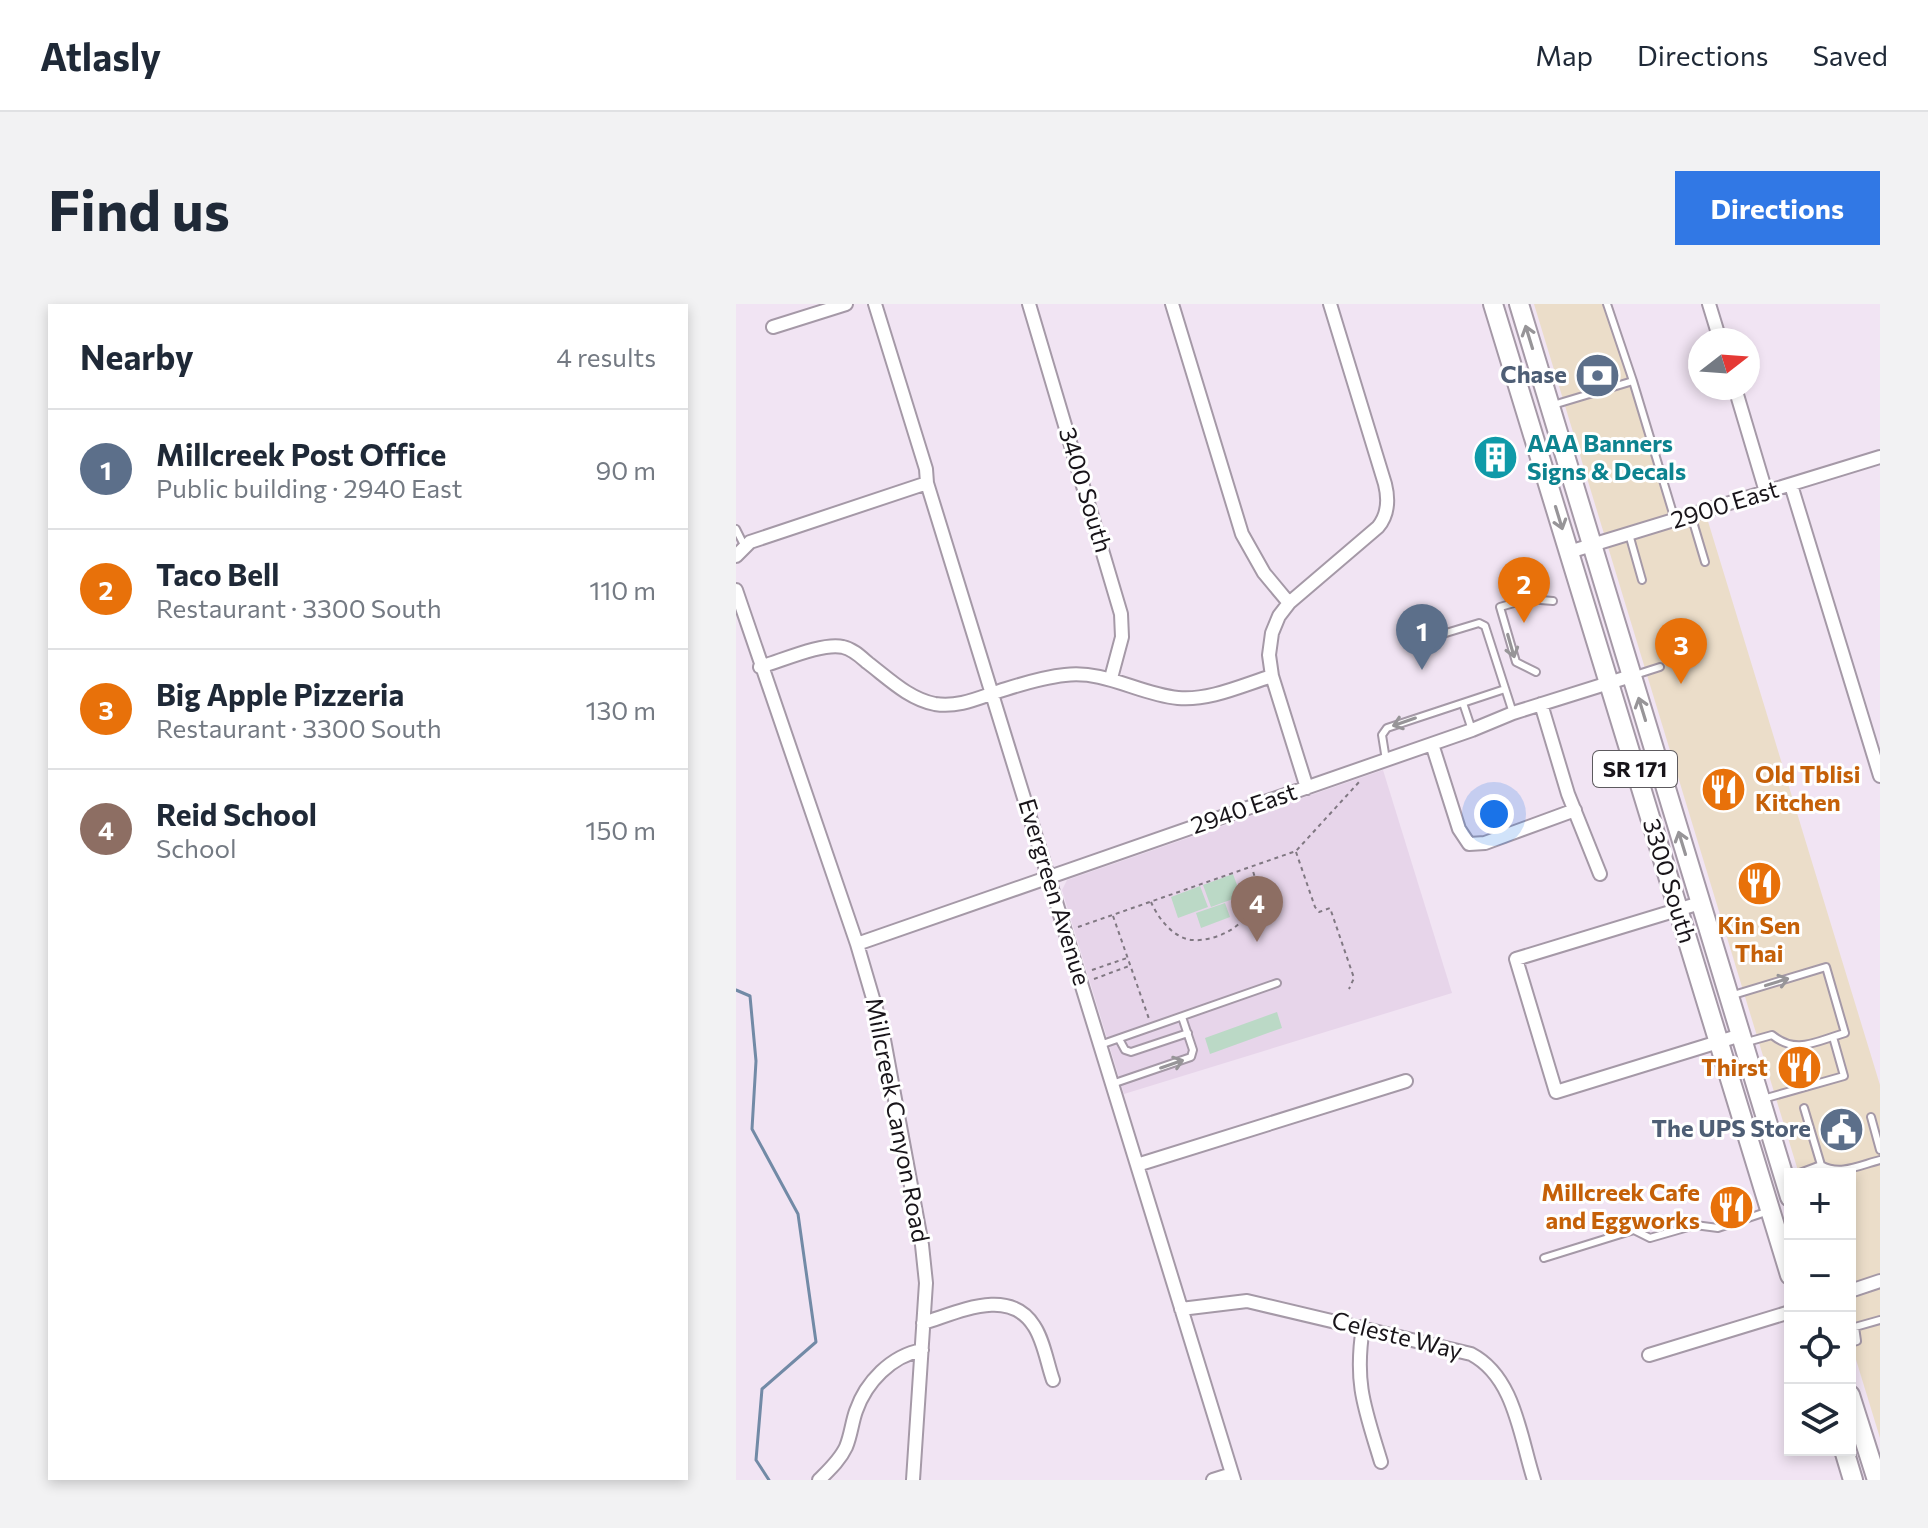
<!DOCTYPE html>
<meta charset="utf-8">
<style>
:root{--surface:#fff;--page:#f2f2f3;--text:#1f2937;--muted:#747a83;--line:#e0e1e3;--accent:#3178e5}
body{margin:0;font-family:Commissioner,sans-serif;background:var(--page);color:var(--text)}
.controls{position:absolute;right:24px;bottom:24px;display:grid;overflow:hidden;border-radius:0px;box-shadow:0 4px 12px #0003}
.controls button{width:72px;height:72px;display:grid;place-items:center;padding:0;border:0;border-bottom:2px solid var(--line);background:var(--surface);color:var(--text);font:40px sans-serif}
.compass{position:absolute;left:952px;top:24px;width:72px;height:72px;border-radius:50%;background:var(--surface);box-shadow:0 4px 12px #0003;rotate:73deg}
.you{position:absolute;left:758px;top:510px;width:28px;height:28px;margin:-20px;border:6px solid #fff;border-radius:50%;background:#1a73e8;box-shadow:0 0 0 12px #1a73e833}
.badge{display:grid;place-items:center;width:52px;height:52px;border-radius:50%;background:var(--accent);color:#fff;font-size:26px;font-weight:700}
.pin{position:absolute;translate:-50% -66px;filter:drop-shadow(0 2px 4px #0008)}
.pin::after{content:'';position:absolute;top:42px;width:28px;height:24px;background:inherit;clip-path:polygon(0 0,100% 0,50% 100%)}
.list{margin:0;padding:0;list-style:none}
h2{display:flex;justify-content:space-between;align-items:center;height:104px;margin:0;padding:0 32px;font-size:34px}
h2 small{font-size:26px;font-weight:400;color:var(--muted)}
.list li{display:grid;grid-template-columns:52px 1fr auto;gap:24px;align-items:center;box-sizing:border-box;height:120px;padding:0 32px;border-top:2px solid var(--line)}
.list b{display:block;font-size:30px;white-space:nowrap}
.list p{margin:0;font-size:26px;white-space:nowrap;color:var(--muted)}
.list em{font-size:26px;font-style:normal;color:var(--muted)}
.icon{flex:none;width:44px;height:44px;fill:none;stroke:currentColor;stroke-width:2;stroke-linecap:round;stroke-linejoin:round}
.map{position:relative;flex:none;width:1144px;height:1176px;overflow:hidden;border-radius:0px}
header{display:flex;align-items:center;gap:48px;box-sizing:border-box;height:112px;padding:0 40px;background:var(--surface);border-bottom:2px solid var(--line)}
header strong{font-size:38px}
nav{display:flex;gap:44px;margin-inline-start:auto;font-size:28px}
.intro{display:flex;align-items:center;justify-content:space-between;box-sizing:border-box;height:192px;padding:0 48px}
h1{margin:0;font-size:56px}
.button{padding:20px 36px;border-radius:0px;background:var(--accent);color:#fff;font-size:28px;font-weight:700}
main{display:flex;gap:48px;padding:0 48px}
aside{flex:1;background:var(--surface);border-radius:0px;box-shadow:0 4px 12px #0003}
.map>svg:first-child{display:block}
.commercial{fill:#ebddc9}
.built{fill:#e7d5ea}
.green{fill:#bbd9c6}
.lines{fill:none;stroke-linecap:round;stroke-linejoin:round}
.stream{stroke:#728aa6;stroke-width:3}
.service-casing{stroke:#a599a7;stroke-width:10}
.minor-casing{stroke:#a599a7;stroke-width:16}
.primary-casing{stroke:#a599a7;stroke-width:22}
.path{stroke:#807882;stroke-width:2;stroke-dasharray:4 4;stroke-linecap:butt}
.service{stroke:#fff;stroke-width:6}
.minor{stroke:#fff;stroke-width:12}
.primary{stroke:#fff;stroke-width:18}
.oneway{stroke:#979598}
.labels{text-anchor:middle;stroke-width:6;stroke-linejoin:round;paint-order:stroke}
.shield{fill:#fff;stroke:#5d5a5e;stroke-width:2}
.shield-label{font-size:22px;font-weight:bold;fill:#181419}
.service-label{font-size:24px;font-weight:bold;fill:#4e5e75;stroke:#fff;text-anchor:end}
.culture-label{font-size:24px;font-weight:bold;fill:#0d838f;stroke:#fff;text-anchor:start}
.street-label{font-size:24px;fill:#181419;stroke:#fff}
.food-label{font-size:24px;font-weight:bold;fill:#c56008;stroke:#fff;text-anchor:end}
</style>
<header>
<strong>Atlasly</strong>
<nav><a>Map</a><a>Directions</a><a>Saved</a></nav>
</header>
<div class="intro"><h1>Find us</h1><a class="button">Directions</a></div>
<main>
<aside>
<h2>Nearby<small>4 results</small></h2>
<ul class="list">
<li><span class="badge" style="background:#5c6f8a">1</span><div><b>Millcreek Post Office</b><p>Public building · 2940 East</p></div><em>90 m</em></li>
<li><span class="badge" style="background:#e8710a">2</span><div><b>Taco Bell</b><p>Restaurant · 3300 South</p></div><em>110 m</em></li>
<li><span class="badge" style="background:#e8710a">3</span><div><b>Big Apple Pizzeria</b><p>Restaurant · 3300 South</p></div><em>130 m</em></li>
<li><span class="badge" style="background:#8d6e63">4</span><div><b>Reid School</b><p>School</p></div><em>150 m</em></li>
</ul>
</aside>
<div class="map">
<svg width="1144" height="1176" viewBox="0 0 1144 1176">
<rect width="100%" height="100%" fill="#f1e4f3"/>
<path class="commercial" d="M 798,0 L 876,0 L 945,220 L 971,214 L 1144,781 L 1144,1134 L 1114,1036 L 1114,870 L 1063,870 Z"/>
<path class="built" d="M 647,466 L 716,689 L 388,790 L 326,586 L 331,576 Z"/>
<path class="green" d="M 497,570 L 505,592 L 475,603 L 467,581 Z
M 464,582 L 472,603 L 442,614 L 435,593 Z
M 489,599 L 494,613 L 465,624 L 460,609 Z
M 541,708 L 546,724 L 474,750 L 469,734 Z"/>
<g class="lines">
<path class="stream" d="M 0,686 L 14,692 L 20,757 L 16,825 L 62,910 L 80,1038 L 26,1085 L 20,1156 L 33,1176"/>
<defs>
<path id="service" d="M 871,0 L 897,77 L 939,216
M 817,101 L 897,77
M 955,211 L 969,258
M 0,225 L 8,241
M 893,230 L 906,276
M 700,332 L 743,319 L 749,322 L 777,409
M 800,368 L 780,358 L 764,303 L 792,295 L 817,297
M 899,371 L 924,363
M 727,399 L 736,426
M 650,456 L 646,431 L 651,424 L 769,385
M 994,692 L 1090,663 L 1109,729 C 1080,737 1061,751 1036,731 L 1011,738
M 383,735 L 389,746 L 395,748 L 452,729
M 364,741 L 541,679
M 376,780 L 455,753 L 457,746 L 446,713
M 1027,795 L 1108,772 L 1097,733
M 1135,813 L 1144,846
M 1085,861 C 1104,872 1124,861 1144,856
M 1061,870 L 1085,861 L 1068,804
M 808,954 L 898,926 L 914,934 L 959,921 L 982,924 L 1033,907
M 1114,1039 L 1121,1037 L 1119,1023 L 1144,1016"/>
<path id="minor" d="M 139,0 L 190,165 L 191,179 L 498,1176
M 293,0 L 385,310 L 386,333 L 375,374
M 436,0 L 506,230 L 528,269 L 553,299
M 973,0 L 984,36
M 37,23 L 110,0
M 999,84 L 1030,188
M 1055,181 L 1144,472
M 833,248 L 1144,153
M 0,252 L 14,238 L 191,179
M 0,286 L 121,640 L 146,725 L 186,941 L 190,979 L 177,1176
M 24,363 C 45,357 87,338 107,343 C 117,345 125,353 132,359 C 153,375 173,395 199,400 C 225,404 246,392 270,385 C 289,379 309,373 329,371 C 370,366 402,390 442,394 C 473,397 507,381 536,372
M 805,400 L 832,490 L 864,570
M 696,440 L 723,525 L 733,540 L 749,539 L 839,506
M 571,484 L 536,372 L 533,351 L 536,329 L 543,312 L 553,299 L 642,223 C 652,211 653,196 649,180 L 594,0
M 964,599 L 780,655 L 820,788 L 1005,731
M 121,640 L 736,426 L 777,409 L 895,372
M 401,861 L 670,777
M 1114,987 L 1144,977
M 445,1005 L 511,997 L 735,1050 C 779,1073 784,1133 798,1176
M 187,1019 C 221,1009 273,982 298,1022 C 308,1037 311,1059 317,1076
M 627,1023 C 618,1080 629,1105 645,1158
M 913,1051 L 1054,1008
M 83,1176 C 93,1166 104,1156 110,1143 C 115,1131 116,1118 120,1107 C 130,1078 155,1052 186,1046
M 477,1176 L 496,1170"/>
<path id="primary" d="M 757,0 L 1054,971
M 783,0 L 1054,893
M 1114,1091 L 1141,1176
M 1108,1146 L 1117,1176"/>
</defs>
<use href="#service" class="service-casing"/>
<use href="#minor" class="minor-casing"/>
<use href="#primary" class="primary-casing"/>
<path class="path" d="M 560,548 L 579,603 L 583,608 L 594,604 L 618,674 L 613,685
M 415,598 C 422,614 437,634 456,636 C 479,638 513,622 515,598 L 525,593 L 516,564
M 377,612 L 413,715
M 342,623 L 560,547 L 624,477
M 356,666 L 391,654
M 358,675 L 393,662"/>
<use href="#service" class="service"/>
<use href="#minor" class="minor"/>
<use href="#primary" class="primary"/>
</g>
<defs><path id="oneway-shaft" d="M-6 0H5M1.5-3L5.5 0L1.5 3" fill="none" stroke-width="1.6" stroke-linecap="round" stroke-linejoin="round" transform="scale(2)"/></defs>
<g class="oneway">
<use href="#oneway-shaft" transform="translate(793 33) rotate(-107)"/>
<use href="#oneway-shaft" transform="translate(823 214) rotate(73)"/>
<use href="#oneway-shaft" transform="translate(775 342) rotate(74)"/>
<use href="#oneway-shaft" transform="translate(906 405) rotate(-107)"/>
<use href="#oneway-shaft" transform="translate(668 418) rotate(161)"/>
<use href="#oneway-shaft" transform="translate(946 539) rotate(-107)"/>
<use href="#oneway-shaft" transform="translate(1041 678) rotate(-17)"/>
<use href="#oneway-shaft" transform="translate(436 760) rotate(-19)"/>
</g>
<defs>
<symbol id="bank-disc" viewBox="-11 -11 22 22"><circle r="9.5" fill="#5c6f8a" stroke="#fff"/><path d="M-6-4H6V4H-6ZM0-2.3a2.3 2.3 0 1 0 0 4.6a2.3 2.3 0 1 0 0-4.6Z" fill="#fff"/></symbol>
<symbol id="building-disc" viewBox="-11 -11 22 22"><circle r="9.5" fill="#0f9aa8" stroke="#fff"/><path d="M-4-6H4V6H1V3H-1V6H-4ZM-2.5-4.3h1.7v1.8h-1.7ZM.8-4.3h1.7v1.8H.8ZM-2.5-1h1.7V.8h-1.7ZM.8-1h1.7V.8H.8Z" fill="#fff"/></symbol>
<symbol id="restaurant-disc" viewBox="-11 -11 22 22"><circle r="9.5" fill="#e8710a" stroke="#fff"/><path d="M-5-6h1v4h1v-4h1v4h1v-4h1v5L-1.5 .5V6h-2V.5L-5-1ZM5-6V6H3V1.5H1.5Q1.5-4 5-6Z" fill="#fff"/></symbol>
<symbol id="civic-disc" viewBox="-11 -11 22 22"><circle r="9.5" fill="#5c6f8a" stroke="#fff"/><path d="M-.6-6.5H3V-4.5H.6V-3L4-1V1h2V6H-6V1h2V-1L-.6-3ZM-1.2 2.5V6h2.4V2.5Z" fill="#fff"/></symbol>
</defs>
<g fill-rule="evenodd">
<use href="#bank-disc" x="836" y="46" width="51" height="51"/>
<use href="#building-disc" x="734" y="128" width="51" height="51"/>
<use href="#restaurant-disc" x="962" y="460" width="51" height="51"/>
<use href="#restaurant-disc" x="998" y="554" width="51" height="51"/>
<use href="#restaurant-disc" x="1038" y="738" width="51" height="51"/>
<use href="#civic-disc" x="1080" y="800" width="51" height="51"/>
<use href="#restaurant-disc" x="970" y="878" width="51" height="51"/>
</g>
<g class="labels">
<rect class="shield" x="857" y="447" width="84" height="36" rx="6"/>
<g class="shield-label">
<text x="899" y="473">SR 171</text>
</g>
<g class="service-label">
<text x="831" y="79">Chase</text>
<text x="1075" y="833">The UPS Store</text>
</g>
<g class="culture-label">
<text x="791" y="148">AAA Banners<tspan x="791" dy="28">Signs &amp; Decals</tspan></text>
</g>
<g class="street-label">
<text transform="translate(349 186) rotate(73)" y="8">3400 South</text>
<text transform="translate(989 201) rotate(-17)" y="8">2900 East</text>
<text transform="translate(508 505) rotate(-19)" y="8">2940 East</text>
<text transform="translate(933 577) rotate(73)" y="8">3300 South</text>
<text transform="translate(318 588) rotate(73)" y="8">Evergreen Avenue</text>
<text transform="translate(161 816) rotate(79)" y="8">Millcreek Canyon Road</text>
<text transform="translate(661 1032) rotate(14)" y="8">Celeste Way</text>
</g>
<g class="food-label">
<text x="1019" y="479" text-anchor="start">Old Tblisi<tspan x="1019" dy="28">Kitchen</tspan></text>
<text x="1023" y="630" text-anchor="middle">Kin Sen<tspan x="1023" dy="28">Thai</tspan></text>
<text x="1032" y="772">Thirst</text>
<text x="964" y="897">Millcreek Cafe<tspan x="964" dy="28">and Eggworks</tspan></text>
</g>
</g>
</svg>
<div class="controls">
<button>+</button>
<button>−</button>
<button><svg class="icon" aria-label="locate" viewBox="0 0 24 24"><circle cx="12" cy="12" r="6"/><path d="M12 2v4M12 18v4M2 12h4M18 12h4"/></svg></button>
<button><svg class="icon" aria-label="layers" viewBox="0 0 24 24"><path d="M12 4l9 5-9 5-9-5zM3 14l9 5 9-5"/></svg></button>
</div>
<svg class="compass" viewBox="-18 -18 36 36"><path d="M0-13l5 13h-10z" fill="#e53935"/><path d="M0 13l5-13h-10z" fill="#747a83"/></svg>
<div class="you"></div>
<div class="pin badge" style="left:686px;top:366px;background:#5c6f8a">1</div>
<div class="pin badge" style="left:788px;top:319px;background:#e8710a">2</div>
<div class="pin badge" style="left:945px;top:380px;background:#e8710a">3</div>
<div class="pin badge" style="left:521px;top:638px;background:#8d6e63">4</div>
</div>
</main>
